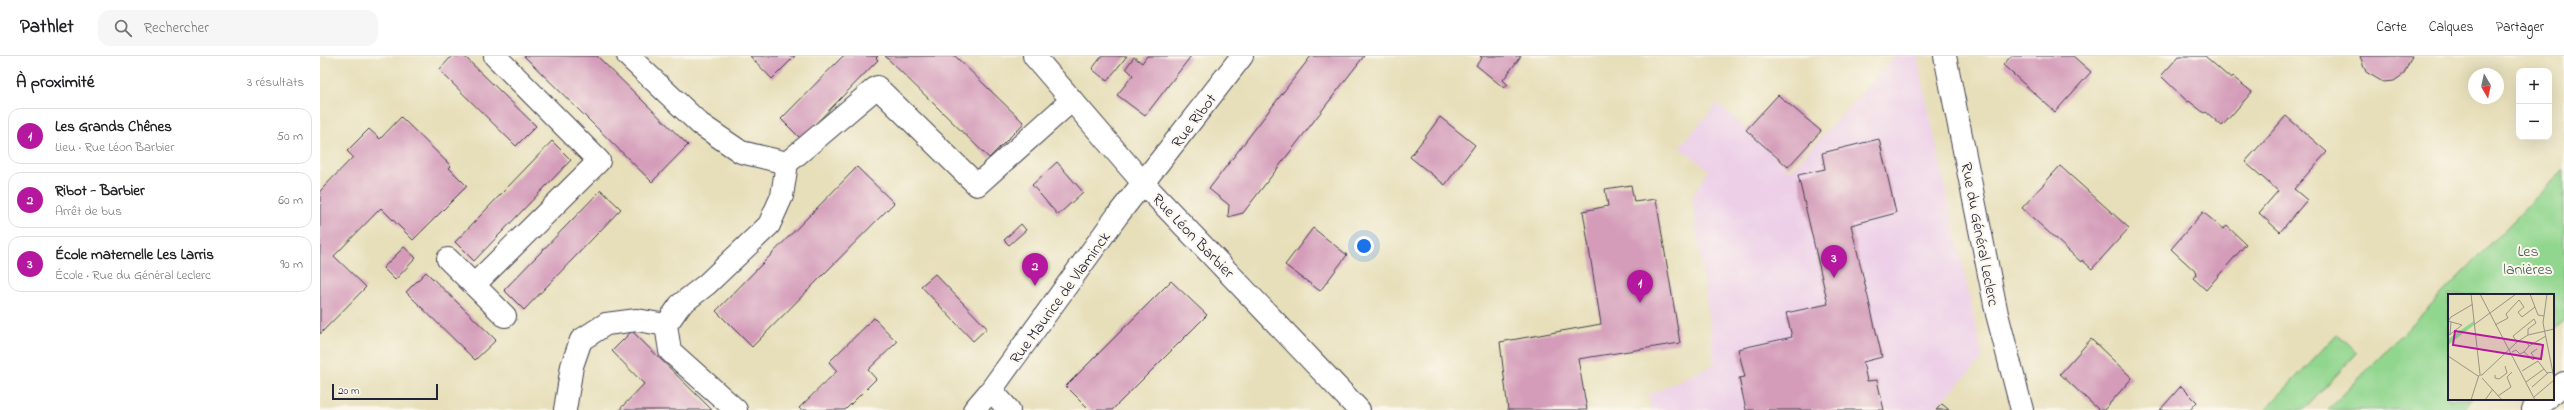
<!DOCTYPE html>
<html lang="fr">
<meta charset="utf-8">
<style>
:root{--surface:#fff;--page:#f6f6f6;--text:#202124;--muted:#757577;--line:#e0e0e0;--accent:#b5179e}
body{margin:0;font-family:"Indie Flower",sans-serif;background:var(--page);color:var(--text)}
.controls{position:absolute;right:12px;top:12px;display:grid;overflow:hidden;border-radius:8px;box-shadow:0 4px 16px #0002}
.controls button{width:36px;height:36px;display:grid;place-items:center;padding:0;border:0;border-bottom:1px solid var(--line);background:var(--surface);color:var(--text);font:20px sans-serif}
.compass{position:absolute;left:2148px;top:12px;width:36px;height:36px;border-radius:50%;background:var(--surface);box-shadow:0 4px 16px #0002;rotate:171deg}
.scale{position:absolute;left:12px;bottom:10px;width:106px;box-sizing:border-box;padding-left:4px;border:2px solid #22223b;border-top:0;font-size:11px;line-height:14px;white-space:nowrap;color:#22223b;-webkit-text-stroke:3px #fbf7ec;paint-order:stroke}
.you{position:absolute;left:1044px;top:190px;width:14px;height:14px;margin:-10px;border:3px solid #fff;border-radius:50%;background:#1a73e8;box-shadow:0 0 0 6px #1a73e833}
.badge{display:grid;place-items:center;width:26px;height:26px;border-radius:50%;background:var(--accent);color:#fff;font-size:13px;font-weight:700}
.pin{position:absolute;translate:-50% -33px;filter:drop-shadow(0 1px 2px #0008)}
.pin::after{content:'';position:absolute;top:21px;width:14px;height:12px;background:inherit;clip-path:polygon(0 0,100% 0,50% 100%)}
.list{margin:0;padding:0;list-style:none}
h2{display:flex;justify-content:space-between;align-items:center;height:52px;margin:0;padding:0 16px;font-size:17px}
h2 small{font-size:13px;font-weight:400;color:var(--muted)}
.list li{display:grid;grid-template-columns:26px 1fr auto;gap:12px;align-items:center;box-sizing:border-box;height:56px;margin:0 8px 8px;padding:0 8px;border:1px solid var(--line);border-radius:12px}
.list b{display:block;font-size:15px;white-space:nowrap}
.list p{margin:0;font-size:13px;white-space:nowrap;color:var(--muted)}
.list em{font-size:13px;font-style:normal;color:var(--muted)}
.icon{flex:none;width:22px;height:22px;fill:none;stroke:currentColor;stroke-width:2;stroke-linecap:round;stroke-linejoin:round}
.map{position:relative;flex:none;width:2244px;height:354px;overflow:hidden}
header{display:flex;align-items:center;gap:24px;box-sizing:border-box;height:56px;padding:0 20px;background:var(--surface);border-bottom:1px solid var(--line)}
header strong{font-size:19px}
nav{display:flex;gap:22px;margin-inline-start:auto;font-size:14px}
.search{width:280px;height:36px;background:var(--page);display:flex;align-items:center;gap:10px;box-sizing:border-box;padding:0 14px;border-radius:12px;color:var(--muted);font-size:15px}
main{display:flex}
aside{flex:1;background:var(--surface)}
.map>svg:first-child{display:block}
.built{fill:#edd0e8}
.green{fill:#91d68e;stroke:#5a7c64}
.building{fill:#d49cb9}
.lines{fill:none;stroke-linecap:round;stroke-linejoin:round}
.minor-casing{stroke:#403e4e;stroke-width:24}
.minor{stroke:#fff;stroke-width:22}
.labels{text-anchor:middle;stroke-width:4;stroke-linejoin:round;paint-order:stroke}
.street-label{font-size:16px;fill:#22223b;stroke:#fbf7ec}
.park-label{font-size:16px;fill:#435854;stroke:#fbf7ec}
.inset-road{fill:none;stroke:#989387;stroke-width:1}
.view{fill:#b5179e;fill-opacity:0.15;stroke:#b5179e;stroke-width:2}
.inset-edge{fill:none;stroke:#22223b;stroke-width:2}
</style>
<header>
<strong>Pathlet</strong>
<div class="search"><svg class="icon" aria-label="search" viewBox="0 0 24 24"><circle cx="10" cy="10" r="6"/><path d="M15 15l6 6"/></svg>Rechercher</div>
<nav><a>Carte</a><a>Calques</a><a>Partager</a></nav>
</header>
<main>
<aside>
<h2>À proximité<small>3 résultats</small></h2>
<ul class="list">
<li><span class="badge">1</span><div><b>Les Grands Chênes</b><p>Lieu · Rue Léon Barbier</p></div><em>50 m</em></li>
<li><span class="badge">2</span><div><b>Ribot - Barbier</b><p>Arrêt de bus</p></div><em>60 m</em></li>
<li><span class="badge">3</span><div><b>École maternelle Les Larris</b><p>École · Rue du Général Leclerc</p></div><em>90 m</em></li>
</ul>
</aside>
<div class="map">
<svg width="2244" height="354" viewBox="0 0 2244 354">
<rect width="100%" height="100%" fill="#fbf7ec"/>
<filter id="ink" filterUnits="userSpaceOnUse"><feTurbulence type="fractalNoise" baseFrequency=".025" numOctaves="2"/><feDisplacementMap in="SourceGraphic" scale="8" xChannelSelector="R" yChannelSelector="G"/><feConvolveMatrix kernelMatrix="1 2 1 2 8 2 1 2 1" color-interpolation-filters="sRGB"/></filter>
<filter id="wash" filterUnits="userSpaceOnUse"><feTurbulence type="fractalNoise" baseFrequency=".012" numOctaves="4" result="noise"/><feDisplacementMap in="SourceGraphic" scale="16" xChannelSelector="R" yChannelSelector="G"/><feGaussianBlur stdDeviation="0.9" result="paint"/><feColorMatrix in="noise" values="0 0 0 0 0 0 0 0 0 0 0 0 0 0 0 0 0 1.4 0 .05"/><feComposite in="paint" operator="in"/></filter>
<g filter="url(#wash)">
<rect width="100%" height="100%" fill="#e7dfba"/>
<path class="built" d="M 1576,0 L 1597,0 L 1663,303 L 1613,354 L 1331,354 L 1328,339 L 1395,308 L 1372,141 L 1389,114 L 1359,91 L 1398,47 L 1470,115 Z"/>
<path class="green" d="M 2244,113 L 2244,265 L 2233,274 L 2233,239 L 2129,239 L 2129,343 L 2152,343 L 2142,354 L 2008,354 Z
M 2017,278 L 2037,297 L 1984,354 L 1945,354 Z"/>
<g id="blocks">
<path class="building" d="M 132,0 L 144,0 L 216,70 L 196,90 L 119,14 Z
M 204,0 L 277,0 L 368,89 L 332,126 Z
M 430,0 L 475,0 L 452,23 Z
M 523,0 L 558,0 L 556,2 L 558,4 L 481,83 L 461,63 Z
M 565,0 L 635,0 L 704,67 L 669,102 Z
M 782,0 L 807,0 L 787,25 L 772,13 Z
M 827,0 L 871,0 L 825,60 L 797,39 L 813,19 L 806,12 L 814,1 L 822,7 Z
M 991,0 L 1044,0 L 923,157 L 908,161 L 909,149 L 889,133 Z
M 1160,0 L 1201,0 L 1183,24 L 1188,29 L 1184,32 L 1156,9 L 1162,2 Z
M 1691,0 L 1753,0 L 1771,16 L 1735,56 L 1683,9 Z
M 1859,0 L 1885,0 L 1911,23 L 1913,21 L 1932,36 L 1902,70 L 1886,56 L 1884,57 L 1869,45 L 1868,46 L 1841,20 Z
M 2040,0 L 2092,0 L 2084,18 L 2074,25 L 2063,26 L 2046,16 Z
M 1458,39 L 1501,75 L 1468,111 L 1426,74 Z
M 1966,60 L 2007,96 L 1974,133 L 1987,144 L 1960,176 L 1939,157 L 1958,135 L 1925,106 Z
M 81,61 L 131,110 L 129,112 L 147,130 L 93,184 L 61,152 L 14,200 L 46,231 L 0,278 L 0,135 L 33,101 L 27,95 L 49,73 L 60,83 Z
M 1120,61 L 1155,89 L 1125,129 L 1090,101 Z
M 1559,83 L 1576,157 L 1531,169 L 1562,301 L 1543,306 L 1547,325 L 1557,324 L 1564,354 L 1426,354 L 1419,322 L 1425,321 L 1418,293 L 1472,281 L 1466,257 L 1508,248 L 1478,119 L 1505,113 L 1502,97 Z
M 232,85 L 251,104 L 154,205 L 135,186 Z
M 737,106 L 763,136 L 738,159 L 712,129 Z
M 1740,110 L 1809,172 L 1772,213 L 1762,204 L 1761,206 L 1702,152 Z
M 537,111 L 574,147 L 432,291 L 396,255 Z
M 1311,129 L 1314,146 L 1336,143 L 1360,287 L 1258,303 L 1267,354 L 1188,354 L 1180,286 L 1281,268 L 1263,155 L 1288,150 L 1285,133 Z
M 281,134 L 301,153 L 204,254 L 184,234 Z
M 1883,156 L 1903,173 L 1907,170 L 1926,188 L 1886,234 L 1873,222 L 1877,217 L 1851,193 Z
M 701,168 L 706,174 L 689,189 L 684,184 Z
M 993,172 L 1027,199 L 1000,235 L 965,209 Z
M 84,191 L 96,202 L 75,224 L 63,212 Z
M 106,216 L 176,284 L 155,304 L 86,236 Z
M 615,218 L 667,272 L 653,285 L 601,230 Z
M 851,225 L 887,259 L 792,354 L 770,354 L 746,330 Z
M 554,262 L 577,286 L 548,314 L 556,323 L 525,354 L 481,354 L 479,352 L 517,315 L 509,306 Z
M 312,275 L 392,354 L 299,354 L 324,328 L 292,295 Z
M 1771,283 L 1812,322 L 1784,354 L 1779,354 L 1740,318 Z
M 1861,330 L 1877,346 L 1870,354 L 1840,354 Z
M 1622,348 L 1629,354 L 1616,354 Z"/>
</g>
</g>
<g filter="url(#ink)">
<use href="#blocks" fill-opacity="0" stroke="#403e4e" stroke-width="1"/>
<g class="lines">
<defs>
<path id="minor" d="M 308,0 L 380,68 L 421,96 L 467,107
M 714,0 L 824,128 L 1039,354
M 1625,0 L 1677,258 L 1702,354
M 128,203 L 185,260
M 154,229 L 279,105 L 175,0
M 671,334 L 689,354
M 2233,337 L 2244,327
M 245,354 L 252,310 L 261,284 L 286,268 L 317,264 L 346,269
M 416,354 L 350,295 L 346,269 L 360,249 L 387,228 L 449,169 L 462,140 L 467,107 L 557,31 L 657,129 L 752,44
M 654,354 L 671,334 L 797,160 L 922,0
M 2213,354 L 2226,343"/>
</defs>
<use href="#minor" class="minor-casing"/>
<use href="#minor" class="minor"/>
</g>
</g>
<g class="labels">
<g class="street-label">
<text transform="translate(873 64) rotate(-53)" y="6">Rue Ribot</text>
<text transform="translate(1661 178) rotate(79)" y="6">Rue du Général Leclerc</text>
<text transform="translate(874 179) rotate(46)" y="6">Rue Léon Barbier</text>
<text transform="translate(739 241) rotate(-54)" y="6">Rue Maurice de Vlaminck</text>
</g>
<g class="park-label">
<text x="2208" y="200">Les<tspan x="2208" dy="18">lanières</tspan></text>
</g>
</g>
<g transform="translate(2128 238)">
<rect width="106" height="106" fill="#e7dfba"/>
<path d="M 26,27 L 26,31 L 0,51 L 0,45 Z" fill="#91d68e"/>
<path class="inset-road" d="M 23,0 L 32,80M 32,0 L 87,106M 82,0 L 90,21 L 96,22M 99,0 L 95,29 L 106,84M 0,27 L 14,31 L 0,42M 0,27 L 3,23 L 25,10M 27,30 L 68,0M 47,31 L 60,24 L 58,20 L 71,6 L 76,13 L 70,18 L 74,23 L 87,13M 2,41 L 3,28M 69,48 L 65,42 L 86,25 L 88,29 L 80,35 L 80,41M 81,52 L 98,42M 64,58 L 68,56 L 72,60 L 76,58 L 81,52 L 79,48M 76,58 L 85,66 L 87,64 L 83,59 L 89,55M 0,62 L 30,82M 74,77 L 90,67 L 99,79 L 105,78M 47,81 L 47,84 L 51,85 L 59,79 L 57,72M 34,84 L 54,106M 78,88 L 96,75M 84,93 L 100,79M 50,102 L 63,93 L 59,83 L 64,78M 86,103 L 106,86M 23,106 L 31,81 L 34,81 L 69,48 L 80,41 L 106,35M 37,106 L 45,95"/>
<path class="view" d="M 7,37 L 95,51 L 93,65 L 5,51 Z"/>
<rect width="106" height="106" class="inset-edge"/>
</g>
</svg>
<div class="controls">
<button>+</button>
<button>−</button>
</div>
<svg class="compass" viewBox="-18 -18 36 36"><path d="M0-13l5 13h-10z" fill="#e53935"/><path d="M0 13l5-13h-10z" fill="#757577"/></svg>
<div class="scale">20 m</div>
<div class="you"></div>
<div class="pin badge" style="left:1320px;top:247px">1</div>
<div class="pin badge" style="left:715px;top:230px">2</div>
<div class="pin badge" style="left:1514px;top:222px">3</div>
</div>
</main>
